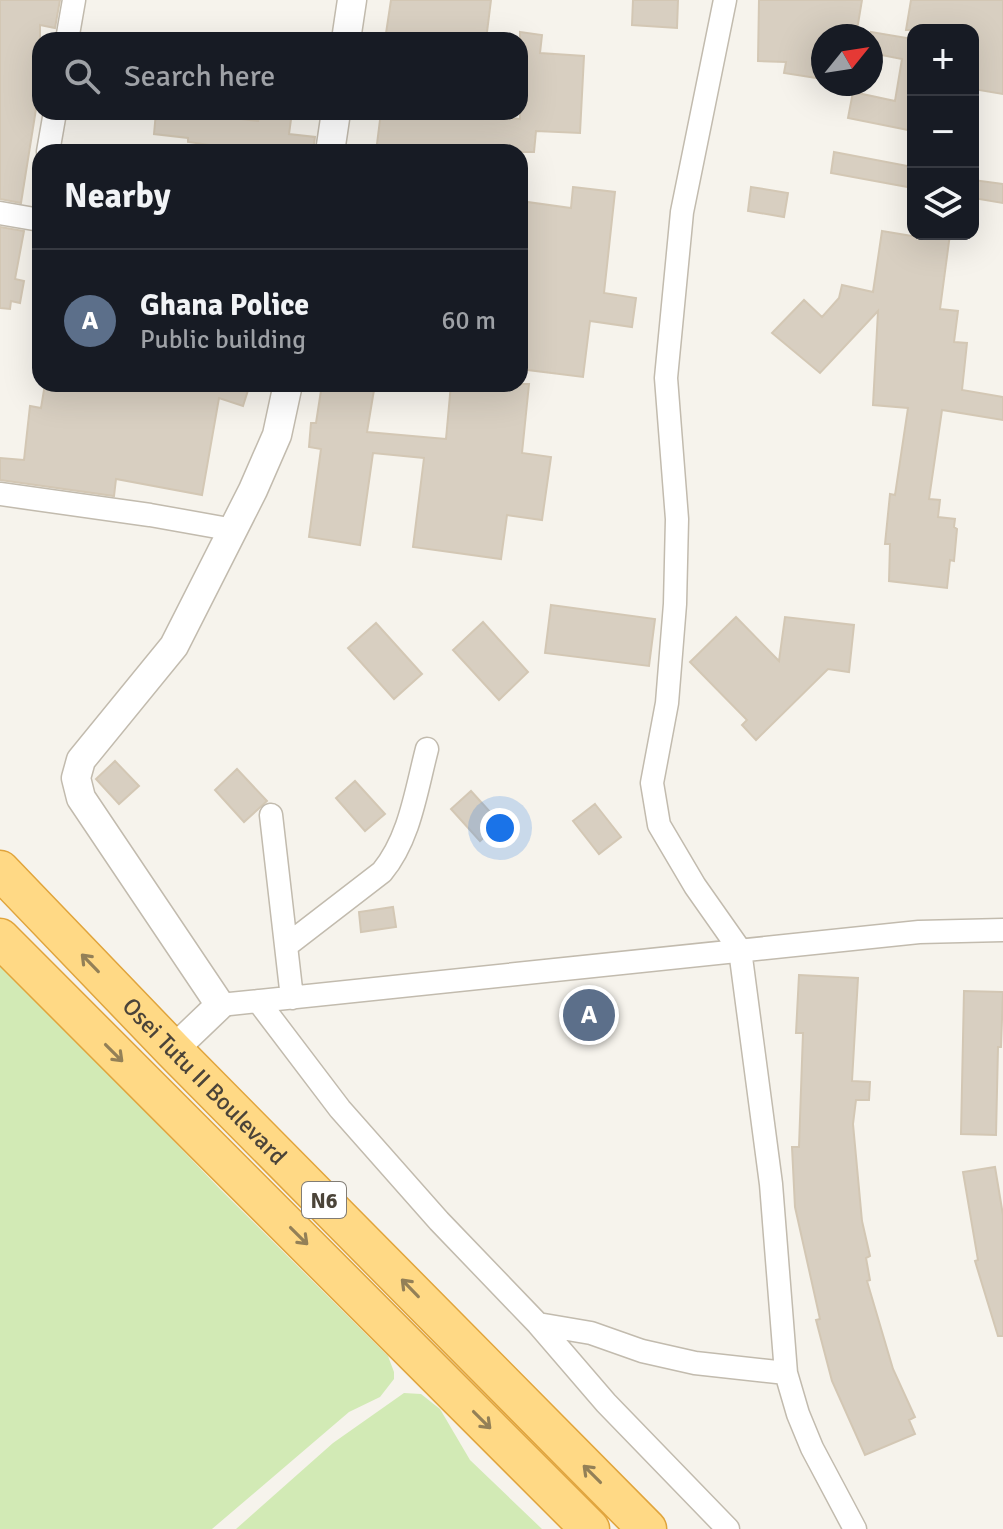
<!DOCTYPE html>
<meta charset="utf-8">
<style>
:root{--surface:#171b24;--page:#242831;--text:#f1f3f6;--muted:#9ea1a6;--line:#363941;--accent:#fc3f1d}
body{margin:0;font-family:Signika,sans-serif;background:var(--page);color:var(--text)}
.controls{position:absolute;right:24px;top:24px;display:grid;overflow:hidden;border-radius:16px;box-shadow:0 8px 32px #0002}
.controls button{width:72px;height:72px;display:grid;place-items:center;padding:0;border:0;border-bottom:2px solid var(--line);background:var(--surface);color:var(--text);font:40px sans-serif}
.compass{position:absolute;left:811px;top:24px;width:72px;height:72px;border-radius:50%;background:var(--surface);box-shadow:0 8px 32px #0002;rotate:60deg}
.you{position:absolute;left:500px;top:828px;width:28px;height:28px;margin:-20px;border:6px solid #fff;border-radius:50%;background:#1a73e8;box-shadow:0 0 0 12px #1a73e833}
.badge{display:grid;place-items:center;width:52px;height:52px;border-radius:50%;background:var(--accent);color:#fff;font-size:26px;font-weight:700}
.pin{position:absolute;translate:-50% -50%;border:4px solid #fff;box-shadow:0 2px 8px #0006}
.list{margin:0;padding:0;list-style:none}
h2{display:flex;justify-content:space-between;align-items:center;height:104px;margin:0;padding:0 32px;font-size:34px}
h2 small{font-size:26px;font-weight:400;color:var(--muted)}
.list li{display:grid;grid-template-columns:52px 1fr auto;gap:24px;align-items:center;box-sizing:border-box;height:144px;padding:0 32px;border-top:2px solid var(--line)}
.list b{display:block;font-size:30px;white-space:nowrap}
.list p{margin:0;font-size:26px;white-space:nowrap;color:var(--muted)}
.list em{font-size:26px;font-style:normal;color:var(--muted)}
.icon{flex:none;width:44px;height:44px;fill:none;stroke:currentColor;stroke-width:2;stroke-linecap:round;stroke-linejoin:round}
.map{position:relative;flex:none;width:1003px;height:1529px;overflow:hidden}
.search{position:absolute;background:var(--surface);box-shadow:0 8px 32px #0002;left:32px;top:32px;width:496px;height:88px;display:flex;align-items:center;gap:20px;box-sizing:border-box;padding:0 28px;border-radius:24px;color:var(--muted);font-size:30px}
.panel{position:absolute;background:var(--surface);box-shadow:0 8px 32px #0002;left:32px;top:144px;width:496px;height:248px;border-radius:24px}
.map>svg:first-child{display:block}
.green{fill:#d2eab5}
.building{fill:#d8cfc1;stroke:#d3c7b4;stroke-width:2}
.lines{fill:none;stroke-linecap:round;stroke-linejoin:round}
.minor-casing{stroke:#c2bbae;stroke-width:25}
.tertiary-casing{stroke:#c2bbae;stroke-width:31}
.trunk-casing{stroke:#e0a43c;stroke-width:41}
.minor{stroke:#fff;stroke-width:22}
.tertiary{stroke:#fff;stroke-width:28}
.trunk{stroke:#ffd985;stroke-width:38}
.oneway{stroke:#938057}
.labels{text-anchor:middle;stroke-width:7;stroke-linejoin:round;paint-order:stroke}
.shield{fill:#fff;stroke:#817c74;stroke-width:2}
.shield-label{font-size:22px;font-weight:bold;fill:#4b4439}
.street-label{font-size:24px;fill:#4b4439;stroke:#fff}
</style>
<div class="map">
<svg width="1003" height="1529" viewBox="0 0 1003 1529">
<rect width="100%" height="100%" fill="#f6f3ec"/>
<path class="green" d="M 0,961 L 220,1189 L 388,1356 L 394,1372 L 394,1379 L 380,1397 L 349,1412 L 212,1529 L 0,1529 Z
M 404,1393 L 421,1394 L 440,1409 L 470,1460 L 542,1529 L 236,1529 L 333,1443 Z"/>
<path class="building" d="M 0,0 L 60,0 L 55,28 L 40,25 L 40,110 L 36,109 L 21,203 L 0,199 Z
M 391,0 L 491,0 L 486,40 L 385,40 Z
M 633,0 L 678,0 L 677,28 L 632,25 Z
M 759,0 L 862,0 L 856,36 L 823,36 L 823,79 L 784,73 L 786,62 L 758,61 Z
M 911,0 L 1003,0 L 1003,94 L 973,89 L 973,30 L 906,30 Z
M 520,32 L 542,35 L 540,53 L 584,56 L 580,133 L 536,131 L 534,152 L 376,152 L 381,112 L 464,112 L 520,119 Z
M 871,32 L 913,39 L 913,131 L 848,118 L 853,92 L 895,101 L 902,59 L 871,53 Z
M 156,112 L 216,112 L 215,116 L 258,121 L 259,112 L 292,112 L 289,134 L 315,137 L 313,152 L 260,152 L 188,142 L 188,138 L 154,134 Z
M 834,152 L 913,167 L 913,188 L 831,173 Z
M 973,180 L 1003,184 L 1003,203 L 973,198 Z
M 573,187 L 615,192 L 604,293 L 636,298 L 632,327 L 590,321 L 583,377 L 520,369 L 520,201 L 571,208 Z
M 751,187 L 788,193 L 784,217 L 748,211 Z
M 0,227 L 24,231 L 15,279 L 24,281 L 20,303 L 11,301 L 10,309 L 0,308 Z
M 882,231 L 912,236 L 950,234 L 940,309 L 958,311 L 954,342 L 967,343 L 962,390 L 1003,397 L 1003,420 L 942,410 L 929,499 L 940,500 L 938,517 L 955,519 L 954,527 L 957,529 L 954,561 L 950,560 L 947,588 L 889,581 L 890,544 L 885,544 L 890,494 L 895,495 L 908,408 L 873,405 L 878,311 L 820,373 L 772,333 L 804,300 L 822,317 L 839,298 L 842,285 L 873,292 Z
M 45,384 L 250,384 L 243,406 L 219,398 L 202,495 L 116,479 L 114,496 L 0,480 L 0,458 L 24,460 L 30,406 L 41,408 Z
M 322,384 L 375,384 L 367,432 L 446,439 L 451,384 L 529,384 L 522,453 L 551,457 L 542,520 L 507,515 L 501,559 L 413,547 L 424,458 L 373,453 L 360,545 L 309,537 L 321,449 L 309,447 L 311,423 L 316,423 Z
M 551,605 L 655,619 L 649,666 L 545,653 Z
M 736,617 L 779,661 L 785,617 L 854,625 L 849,672 L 828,669 L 756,740 L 742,725 L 747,720 L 690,662 Z
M 483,622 L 528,672 L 499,700 L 453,650 Z
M 376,623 L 422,674 L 394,699 L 348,648 Z
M 115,761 L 139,786 L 119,804 L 96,779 Z
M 237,769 L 267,801 L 244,822 L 215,790 Z
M 355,781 L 385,814 L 365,831 L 336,798 Z
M 471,791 L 500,823 L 480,841 L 451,809 Z
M 595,804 L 621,837 L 599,854 L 573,821 Z
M 393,907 L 396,927 L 361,932 L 359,912 Z
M 799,975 L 858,978 L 852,1081 L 870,1082 L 869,1100 L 856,1100 L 853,1124 L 862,1221 L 870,1256 L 866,1258 L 870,1280 L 867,1281 L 893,1369 L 915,1417 L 909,1420 L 915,1434 L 865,1455 L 832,1381 L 816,1320 L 820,1319 L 795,1207 L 792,1147 L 799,1147 L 803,1033 L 796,1033 Z
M 964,991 L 1003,992 L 1001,1047 L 998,1047 L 996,1135 L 961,1134 Z
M 995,1167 L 1003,1215 L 1003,1336 L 998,1336 L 975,1261 L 978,1260 L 963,1172 Z"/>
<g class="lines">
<defs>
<path id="minor" d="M 725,0 L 682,212 L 666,378 L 677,519 L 675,604 L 667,703 L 652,783 L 659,825 L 695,886 L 740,950 L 771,1184 L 786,1373 L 798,1414 L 812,1448 L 855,1529
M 67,40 L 74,0
M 48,152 L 55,112
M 0,213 L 40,220
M 0,494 L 150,515 L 234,530
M 271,815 L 292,998
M 286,946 L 382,872 C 410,838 416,791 427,749
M 258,1001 L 340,1109 L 439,1221 L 538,1324 L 606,1403 L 728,1529
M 220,1005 L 919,932 L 1003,930
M 538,1324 L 591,1333 L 642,1351 L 695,1363 L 786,1373"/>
<path id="tertiary" d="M 346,40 L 352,0
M 330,152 L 336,112
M 173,1050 L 220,1005 L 81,798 L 76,778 L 81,760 L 174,646 L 253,490 L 277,435 L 288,384"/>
<g id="trunk">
<path id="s1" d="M 0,870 L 173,1050 L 647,1529"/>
<path d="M 0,938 L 590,1529"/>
</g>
</defs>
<use href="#minor" class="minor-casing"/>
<use href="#tertiary" class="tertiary-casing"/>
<use href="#trunk" class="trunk-casing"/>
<use href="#minor" class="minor"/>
<use href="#tertiary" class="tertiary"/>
<use href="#trunk" class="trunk"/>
</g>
<defs><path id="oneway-shaft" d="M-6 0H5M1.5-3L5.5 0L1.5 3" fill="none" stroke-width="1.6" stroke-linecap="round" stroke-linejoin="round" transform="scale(2)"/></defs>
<g class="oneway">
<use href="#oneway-shaft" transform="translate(90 963) rotate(-134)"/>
<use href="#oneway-shaft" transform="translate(114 1053) rotate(45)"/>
<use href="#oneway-shaft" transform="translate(299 1236) rotate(45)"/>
<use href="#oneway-shaft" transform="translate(410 1288) rotate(-134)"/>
<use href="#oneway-shaft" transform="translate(482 1420) rotate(45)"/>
<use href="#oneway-shaft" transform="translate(592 1474) rotate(-135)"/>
</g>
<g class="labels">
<rect class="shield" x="302" y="1182" width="44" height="36" rx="6"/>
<g class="shield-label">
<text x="324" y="1208">N6</text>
</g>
<g class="street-label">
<text dy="8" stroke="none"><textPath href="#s1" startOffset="294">Osei Tutu II Boulevard</textPath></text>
</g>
</g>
</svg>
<div class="controls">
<button>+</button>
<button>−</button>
<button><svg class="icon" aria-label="layers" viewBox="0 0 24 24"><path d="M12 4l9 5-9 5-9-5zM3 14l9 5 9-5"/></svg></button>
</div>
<svg class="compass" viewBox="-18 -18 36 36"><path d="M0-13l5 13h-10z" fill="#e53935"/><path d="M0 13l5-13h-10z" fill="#9ea1a6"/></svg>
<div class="you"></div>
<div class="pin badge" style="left:589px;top:1015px;background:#5c6f8a">A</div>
<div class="search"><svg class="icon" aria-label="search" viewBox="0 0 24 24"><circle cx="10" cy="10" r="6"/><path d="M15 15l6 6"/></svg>Search here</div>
<section class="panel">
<h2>Nearby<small></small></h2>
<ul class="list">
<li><span class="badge" style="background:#5c6f8a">A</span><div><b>Ghana Police</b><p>Public building</p></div><em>60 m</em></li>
</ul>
</section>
</div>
